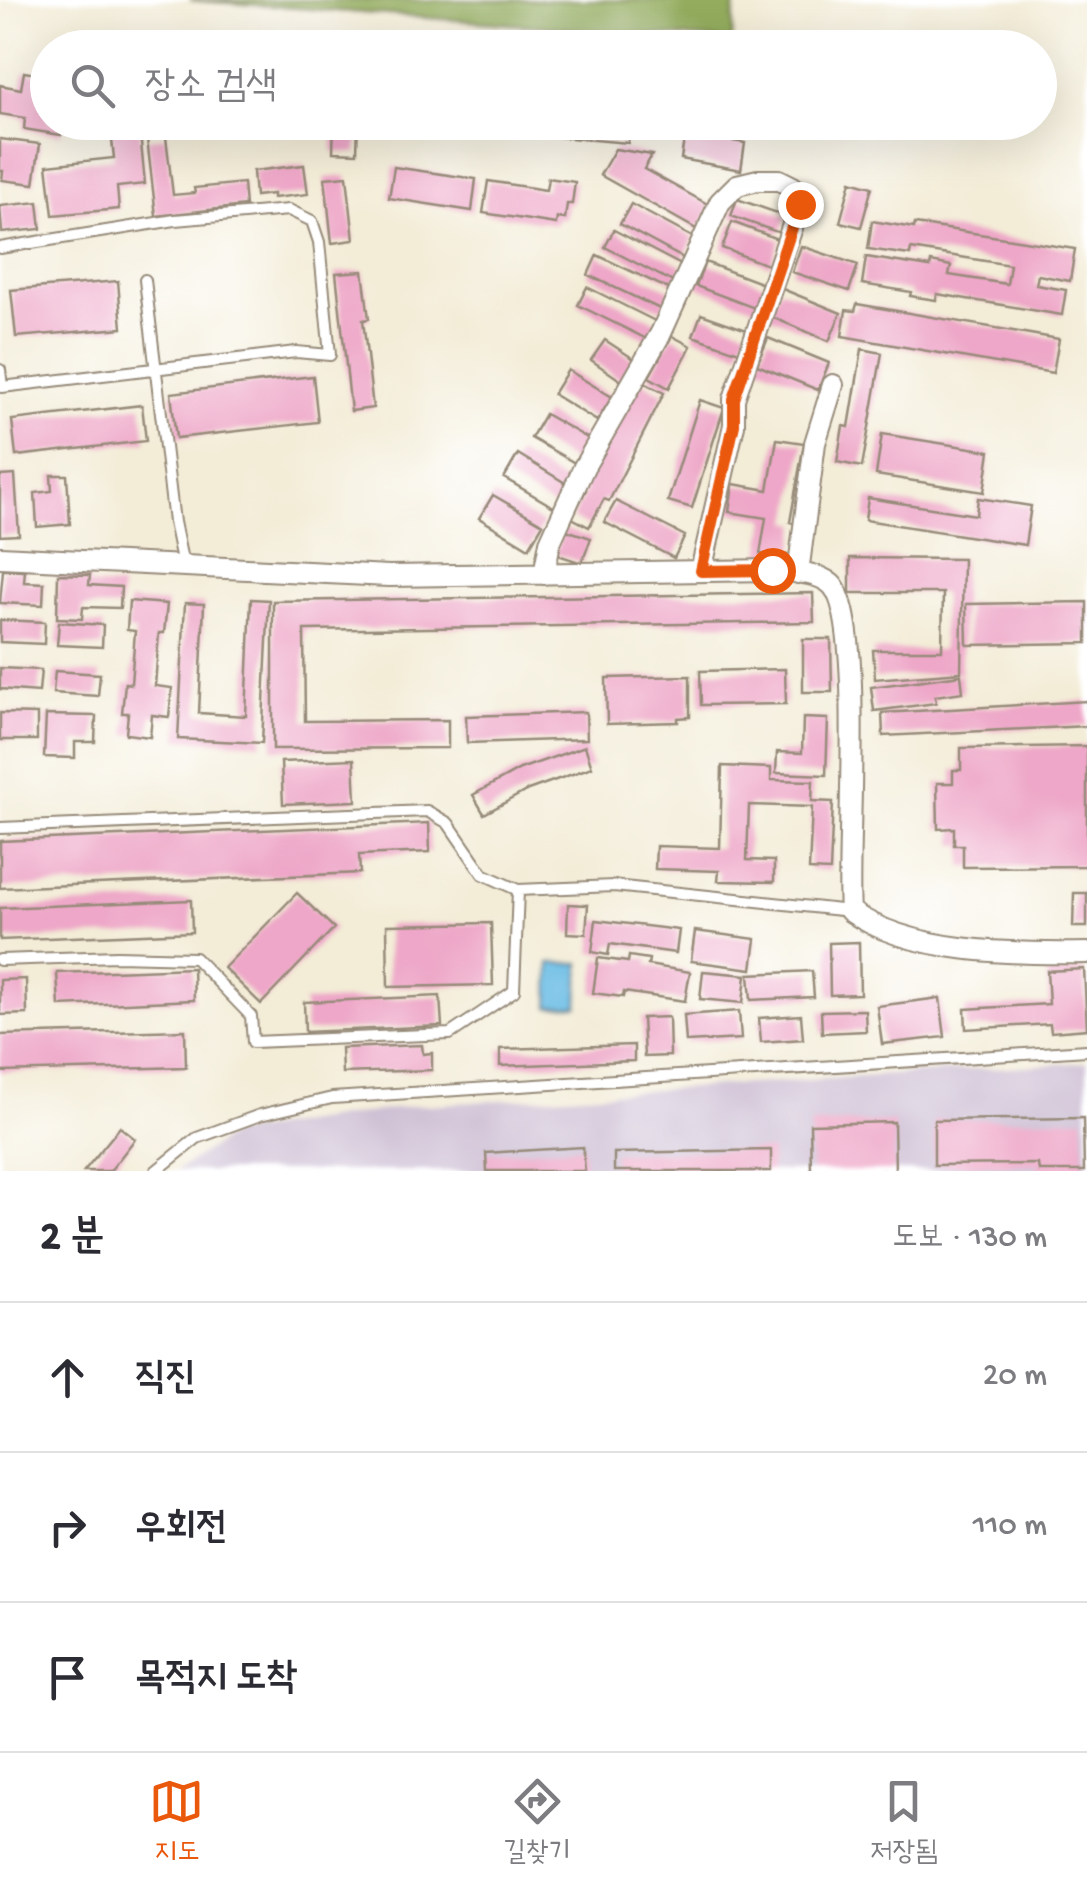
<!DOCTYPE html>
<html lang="ko">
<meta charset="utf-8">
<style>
:root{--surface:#fff;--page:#f2f2f3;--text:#2b2b33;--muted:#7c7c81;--line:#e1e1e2;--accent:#ea580c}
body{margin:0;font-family:"Gochi Hand","Poor Story",sans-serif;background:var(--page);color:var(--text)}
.stop{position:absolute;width:30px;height:30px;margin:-22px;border:8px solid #ea580c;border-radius:50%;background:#fff}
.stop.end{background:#ea580c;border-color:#fff;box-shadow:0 2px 10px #0008}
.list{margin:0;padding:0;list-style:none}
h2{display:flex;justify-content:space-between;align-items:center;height:130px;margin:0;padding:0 40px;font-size:42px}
h2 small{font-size:32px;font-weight:400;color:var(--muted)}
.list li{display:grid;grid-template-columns:65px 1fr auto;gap:30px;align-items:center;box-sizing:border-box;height:150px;padding:0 40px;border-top:2px solid var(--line)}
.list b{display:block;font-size:38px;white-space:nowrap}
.list em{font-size:32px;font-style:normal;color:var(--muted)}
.icon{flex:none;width:55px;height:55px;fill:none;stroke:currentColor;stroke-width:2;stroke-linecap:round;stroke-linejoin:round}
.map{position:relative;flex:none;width:1087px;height:1171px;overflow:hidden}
.search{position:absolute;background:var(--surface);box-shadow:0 10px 40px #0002;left:30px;right:30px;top:30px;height:110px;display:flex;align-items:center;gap:25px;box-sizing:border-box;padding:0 35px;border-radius:55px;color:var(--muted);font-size:38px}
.sheet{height:580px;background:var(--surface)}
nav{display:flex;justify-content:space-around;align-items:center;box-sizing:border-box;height:140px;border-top:2px solid var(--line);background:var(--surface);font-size:28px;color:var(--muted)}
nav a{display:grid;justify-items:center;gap:5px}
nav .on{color:var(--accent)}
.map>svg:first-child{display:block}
.industrial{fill:#ccbed3}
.forest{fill:#93ac5d;stroke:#676b3e;stroke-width:2.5}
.water{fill:#68bbe4;stroke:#527281;stroke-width:2.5}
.building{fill:#eea7c8}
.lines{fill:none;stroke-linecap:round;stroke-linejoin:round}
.service-casing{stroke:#978b7a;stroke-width:14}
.minor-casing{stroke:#978b7a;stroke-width:24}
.service{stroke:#fff;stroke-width:10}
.minor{stroke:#fff;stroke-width:20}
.route{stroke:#ea580c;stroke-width:12}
</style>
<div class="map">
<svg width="1087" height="1171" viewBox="0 0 1087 1171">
<rect width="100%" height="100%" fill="#fff"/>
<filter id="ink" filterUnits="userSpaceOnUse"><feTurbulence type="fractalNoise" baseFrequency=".01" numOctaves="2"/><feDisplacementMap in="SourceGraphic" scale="20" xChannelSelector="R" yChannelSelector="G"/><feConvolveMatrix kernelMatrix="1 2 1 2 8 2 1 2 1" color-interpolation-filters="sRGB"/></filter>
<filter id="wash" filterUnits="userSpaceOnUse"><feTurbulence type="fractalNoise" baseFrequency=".0048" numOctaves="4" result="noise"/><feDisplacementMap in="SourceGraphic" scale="40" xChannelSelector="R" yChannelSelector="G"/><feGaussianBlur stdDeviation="2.25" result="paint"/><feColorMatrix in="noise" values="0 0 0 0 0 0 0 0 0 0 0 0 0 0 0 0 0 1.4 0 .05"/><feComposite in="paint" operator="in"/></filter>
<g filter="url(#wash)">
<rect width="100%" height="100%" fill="#f3ecd7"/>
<path class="industrial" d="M 1087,1062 L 1087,1171 L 176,1171 L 233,1134 L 410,1106 Z"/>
<path class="forest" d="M 190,0 L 735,0 L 732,41 Z"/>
<path class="water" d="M 550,963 L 580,963 L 578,1006 L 549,1007 Z"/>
<g id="blocks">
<path class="building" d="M 130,41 L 131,48 L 96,48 L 95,45 Z
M 24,72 L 48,76 L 48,122 L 63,122 L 61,135 L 24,129 L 25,118 L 0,114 L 0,85 L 21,89 Z
M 110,122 L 139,122 L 145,184 L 117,187 L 119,209 L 53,215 L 47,165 L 114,158 Z
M 266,122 L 327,122 L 327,132 L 266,132 Z
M 334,122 L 358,122 L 357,153 L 333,152 Z
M 488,122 L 630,122 L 628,143 L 487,131 Z
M 685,133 L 745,143 L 741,170 L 681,159 Z
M 166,137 L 173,195 L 195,193 L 194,188 L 243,183 L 245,206 L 156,216 L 147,139 Z
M 0,139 L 40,144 L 34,184 L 2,180 L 3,171 L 0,171 Z
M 615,149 L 652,155 L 644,169 L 711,206 L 698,230 L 600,175 Z
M 304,165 L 308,194 L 273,198 L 273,194 L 255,196 L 253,171 Z
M 394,167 L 476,179 L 472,211 L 389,198 Z
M 347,176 L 354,240 L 332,243 L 325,178 Z
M 548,178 L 575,182 L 572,204 L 567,204 L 565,219 L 557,218 L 556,224 L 483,213 L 488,181 L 546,190 Z
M 851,181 L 872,187 L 861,227 L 840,222 Z
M 737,199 L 786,216 L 780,233 L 731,216 Z
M 38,202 L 41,229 L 2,233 L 0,206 Z
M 631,204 L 694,238 L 683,258 L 620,224 Z
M 872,221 L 914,228 L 915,224 L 1075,249 L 1070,281 L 1038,275 L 1036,285 L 1066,290 L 1062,315 L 937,294 L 936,300 L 910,296 L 911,292 L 862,284 L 866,257 L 930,267 L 931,262 L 951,266 L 949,275 L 1007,284 L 1010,265 L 911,249 L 910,255 L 868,249 Z
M 732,222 L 780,240 L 770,266 L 722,248 Z
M 614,230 L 683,266 L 675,283 L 605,247 Z
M 801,246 L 858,265 L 849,291 L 792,272 Z
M 597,255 L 671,290 L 662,310 L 588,275 Z
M 705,262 L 766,285 L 757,309 L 696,286 Z
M 363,271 L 369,319 L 363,320 L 373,408 L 351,411 L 336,273 Z
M 118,281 L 122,328 L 16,337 L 11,290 Z
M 587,287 L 657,322 L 649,340 L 578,305 Z
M 780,288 L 841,313 L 829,341 L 769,316 Z
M 857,304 L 1059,339 L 1053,373 L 842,336 L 846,310 L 855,311 Z
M 701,314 L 747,330 L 739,352 L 693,336 Z
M 672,336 L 691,346 L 669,388 L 649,377 Z
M 768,338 L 829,363 L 818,390 L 757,365 Z
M 605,340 L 637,361 L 623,382 L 591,360 Z
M 862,349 L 882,353 L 862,467 L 837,462 L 843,426 L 849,427 Z
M 568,370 L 612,397 L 597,421 L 553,394 Z
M 313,376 L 318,422 L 176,438 L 171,393 Z
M 637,379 L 664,393 L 609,501 L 604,499 L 589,527 L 572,518 L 586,490 L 581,487 Z
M 700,400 L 724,408 L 692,508 L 668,501 Z
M 142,405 L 146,441 L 16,456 L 12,420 Z
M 545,414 L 589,439 L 575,463 L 531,438 Z
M 882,434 L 990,451 L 984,492 L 876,475 Z
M 777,439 L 804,443 L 790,522 L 798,524 L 793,555 L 760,554 L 766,518 L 729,512 L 733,484 L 768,490 Z
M 518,454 L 570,486 L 557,509 L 504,478 Z
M 15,475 L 19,535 L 0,536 L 0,476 Z
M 51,475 L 67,475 L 70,524 L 37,527 L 35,493 L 52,491 Z
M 493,495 L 543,524 L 529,548 L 479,518 Z
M 868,498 L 976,515 L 978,498 L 1031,506 L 1025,545 L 865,520 Z
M 616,501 L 685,536 L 674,558 L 604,522 Z
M 563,529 L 591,538 L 582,563 L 555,554 Z
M 850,558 L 963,559 L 961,672 L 875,679 L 873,650 L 942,650 L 943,593 L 850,593 Z
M 3,570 L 25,570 L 24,582 L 44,583 L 43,605 L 0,603 Z
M 58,574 L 90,575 L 89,585 L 121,587 L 120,608 L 83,607 L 82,619 L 57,618 Z
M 813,593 L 814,622 L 304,630 L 305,721 L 448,720 L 448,748 L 273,749 L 273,601 Z
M 251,599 L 269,600 L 262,743 L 178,739 L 185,603 L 204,604 L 199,713 L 246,716 Z
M 129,601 L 167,604 L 164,633 L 159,633 L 155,686 L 172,688 L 169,717 L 152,715 L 150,737 L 126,734 L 128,713 L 122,713 L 125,683 L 131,684 L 135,631 L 127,630 Z
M 1087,602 L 1087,643 L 967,645 L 966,604 Z
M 0,620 L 45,622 L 44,644 L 0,642 Z
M 59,622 L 103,625 L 102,647 L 57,645 Z
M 803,639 L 831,639 L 832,692 L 803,692 Z
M 0,668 L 41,670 L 39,692 L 0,689 Z
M 785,669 L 786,704 L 701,705 L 700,671 Z
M 55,671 L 100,674 L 98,696 L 53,693 Z
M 961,675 L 963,692 L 935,696 L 936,703 L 874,711 L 871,687 Z
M 690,676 L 690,717 L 678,718 L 678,722 L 607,724 L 606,678 Z
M 1087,701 L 1087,726 L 883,736 L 882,713 Z
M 586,712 L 587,739 L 467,743 L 466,716 Z
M 0,713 L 37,714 L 37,740 L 0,740 Z
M 46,715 L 96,716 L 95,742 L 75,742 L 75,758 L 44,757 Z
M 803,718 L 828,719 L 826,775 L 776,773 L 777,752 L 802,753 Z
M 585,746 L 592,767 L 528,790 L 484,814 L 473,795 L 520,769 Z
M 1087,746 L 1087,866 L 963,867 L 963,845 L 954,845 L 954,828 L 938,829 L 937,783 L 953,783 L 953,770 L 961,770 L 961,748 Z
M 354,759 L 356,801 L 283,804 L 281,762 Z
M 722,766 L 771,768 L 771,780 L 813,781 L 812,801 L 833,802 L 830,871 L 809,870 L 812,807 L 749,805 L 747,860 L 774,861 L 774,882 L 718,881 L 719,871 L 655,869 L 656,846 L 720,848 Z
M 429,823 L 430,852 L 359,855 L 360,873 L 0,888 L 0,841 Z
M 297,893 L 334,928 L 261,1004 L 224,968 Z
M 1074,893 L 1087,893 L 1087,927 L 1073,927 Z
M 191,900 L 192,932 L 0,940 L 0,908 Z
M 568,904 L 588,905 L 586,934 L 567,933 Z
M 596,920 L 679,930 L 676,953 L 610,944 L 608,955 L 592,952 Z
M 491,923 L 493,985 L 388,987 L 387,925 Z
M 695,931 L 756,939 L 752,969 L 691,961 Z
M 859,942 L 860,994 L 830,995 L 829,943 Z
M 629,956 L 649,959 L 648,965 L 690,972 L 685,1001 L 624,992 L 623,997 L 593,993 L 598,958 L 628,962 Z
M 193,968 L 194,1000 L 59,1006 L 57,973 Z
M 1084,969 L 1087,1029 L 1051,1032 L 1050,1024 L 966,1029 L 965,1009 L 1049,1004 L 1047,971 Z
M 703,971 L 746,975 L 743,1003 L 700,999 Z
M 812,971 L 814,997 L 751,1000 L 749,974 Z
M 26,979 L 27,1014 L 0,1015 L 0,980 Z
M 440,996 L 442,1026 L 305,1032 L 304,1002 Z
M 940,998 L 945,1037 L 882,1044 L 877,1006 Z
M 865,1010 L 866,1031 L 822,1033 L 821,1011 Z
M 739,1011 L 741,1039 L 686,1042 L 684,1015 Z
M 801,1015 L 803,1039 L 761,1042 L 759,1018 Z
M 669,1017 L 670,1056 L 644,1057 L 642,1018 Z
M 185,1030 L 186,1067 L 0,1072 L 0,1035 Z
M 422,1045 L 423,1054 L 432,1053 L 432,1070 L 342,1073 L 341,1048 Z
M 634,1045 L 634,1061 L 500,1066 L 500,1049 Z
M 1083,1118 L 1084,1171 L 1039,1171 L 1038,1164 L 934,1165 L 934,1120 Z
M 894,1122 L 895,1171 L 811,1171 L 810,1124 Z
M 120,1127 L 135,1139 L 110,1171 L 84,1171 Z
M 583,1147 L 585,1171 L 487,1171 L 486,1153 Z
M 771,1150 L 771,1171 L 614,1171 L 614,1153 Z"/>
</g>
</g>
<g filter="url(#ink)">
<use href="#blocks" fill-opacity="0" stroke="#978b7a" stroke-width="2.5"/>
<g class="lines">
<defs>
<path id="service" d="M 0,248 L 175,220 L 289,210 L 312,221 L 319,242 L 330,355 L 296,352 L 2,387 L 0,370
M 145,280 L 174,522 L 183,565
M 0,828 L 427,811 L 448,823 L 483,874 L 518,890
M 0,960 L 117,956 L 195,958 L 251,1016 L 253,1042 L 450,1034 L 514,991 L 518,890 L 614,886 L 850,911
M 156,1171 L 197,1138 L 260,1115 L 332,1098 L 1087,1050"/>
<path id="minor" d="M 0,557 L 389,576 L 772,570 C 790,572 816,571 831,584 C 866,617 845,853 850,911 C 911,954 1014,954 1087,953
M 798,573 L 815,443 L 833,385
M 544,574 L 550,542 L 584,467 L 661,333 L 720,202 L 737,185 L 758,180 L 779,180 L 793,187 L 800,204 L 734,399 L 734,425 L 701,571"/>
</defs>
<use href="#service" class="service-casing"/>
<use href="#minor" class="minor-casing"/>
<use href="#service" class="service"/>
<use href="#minor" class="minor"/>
</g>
</g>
<g class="lines" filter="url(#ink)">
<path class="route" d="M 772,570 L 701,571 L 734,425 L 734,399 L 800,204"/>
</g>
</svg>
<div class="stop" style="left:772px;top:570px"></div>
<div class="stop end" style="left:800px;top:204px"></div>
<div class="search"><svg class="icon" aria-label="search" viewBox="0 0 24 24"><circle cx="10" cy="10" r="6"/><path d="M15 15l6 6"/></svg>장소 검색</div>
</div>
<section class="sheet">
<h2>2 분<small>도보 · 130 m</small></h2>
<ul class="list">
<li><svg class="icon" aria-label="ahead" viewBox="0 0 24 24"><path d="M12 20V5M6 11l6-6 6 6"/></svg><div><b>직진</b></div><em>20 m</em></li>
<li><svg class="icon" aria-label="right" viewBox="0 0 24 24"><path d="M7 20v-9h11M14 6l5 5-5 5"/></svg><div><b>우회전</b></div><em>110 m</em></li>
<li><svg class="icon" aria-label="arrive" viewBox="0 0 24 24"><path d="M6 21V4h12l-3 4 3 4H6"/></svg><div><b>목적지 도착</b></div></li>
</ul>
</section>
<nav>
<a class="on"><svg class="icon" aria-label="map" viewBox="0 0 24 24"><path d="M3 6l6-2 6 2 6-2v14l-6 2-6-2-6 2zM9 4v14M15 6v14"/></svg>지도</a>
<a><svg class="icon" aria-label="directions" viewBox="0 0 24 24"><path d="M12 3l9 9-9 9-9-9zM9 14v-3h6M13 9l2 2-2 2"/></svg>길찾기</a>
<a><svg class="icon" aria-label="saved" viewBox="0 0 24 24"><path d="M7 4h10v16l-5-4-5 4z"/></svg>저장됨</a>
</nav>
